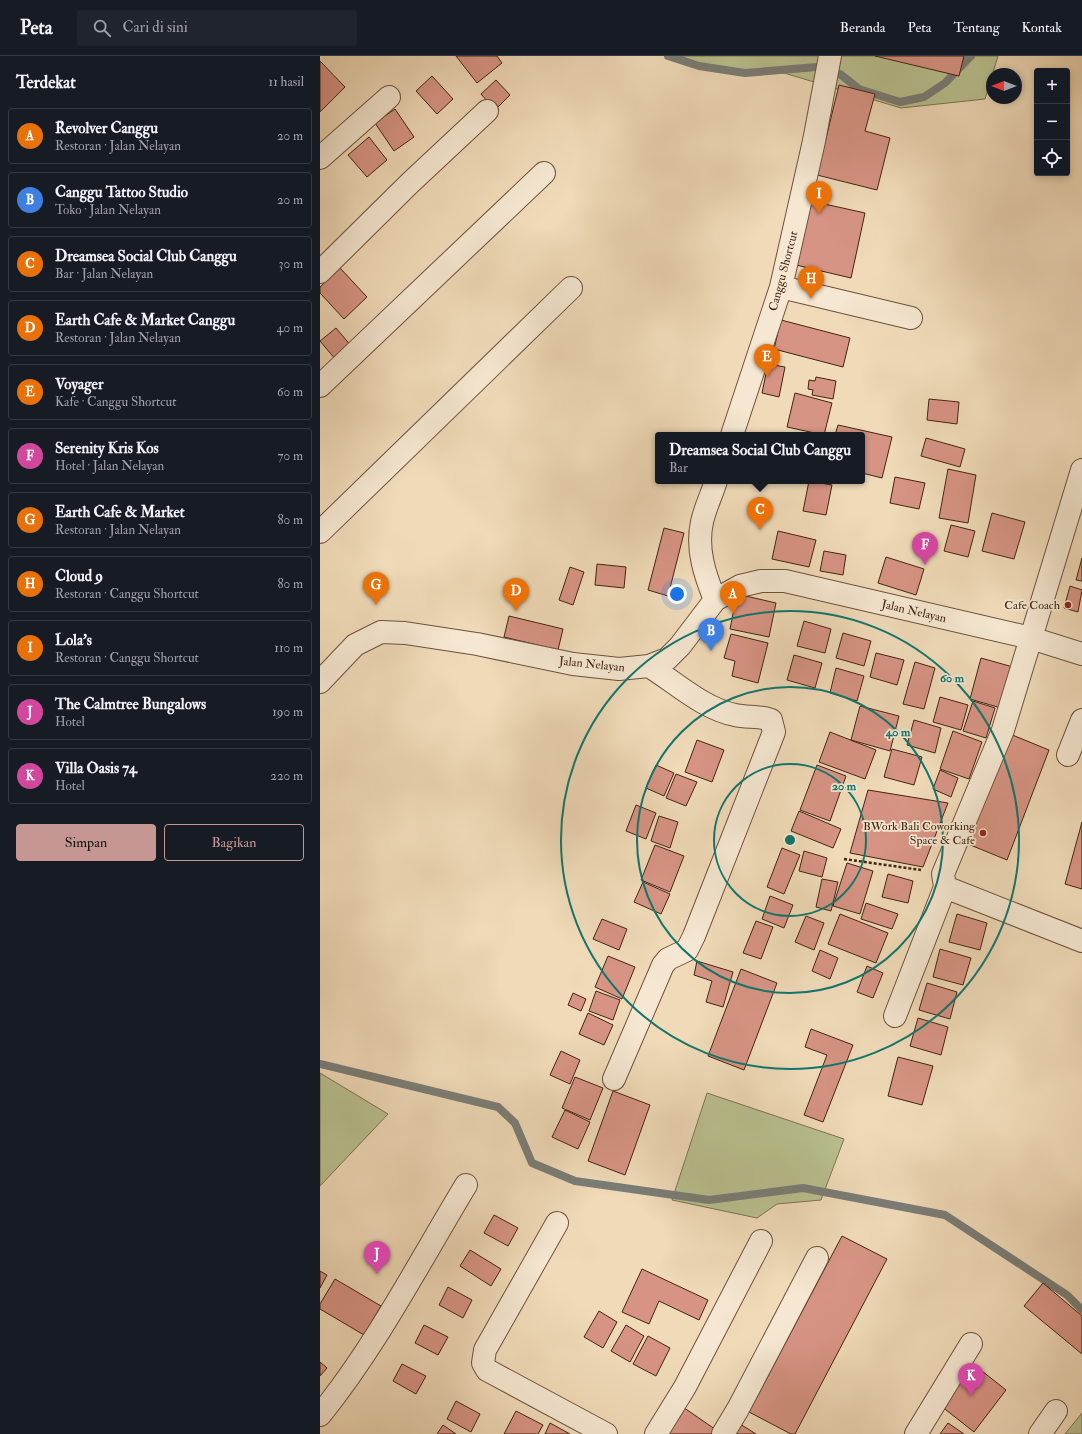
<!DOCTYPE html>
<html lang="id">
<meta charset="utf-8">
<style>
:root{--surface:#171b24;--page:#20242c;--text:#f1f3f6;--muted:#9ea1a6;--line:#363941;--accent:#c59692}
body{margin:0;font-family:"IM FELL Double Pica",serif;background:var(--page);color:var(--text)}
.controls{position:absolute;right:12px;top:12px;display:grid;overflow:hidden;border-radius:4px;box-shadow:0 2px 6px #0003}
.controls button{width:36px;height:36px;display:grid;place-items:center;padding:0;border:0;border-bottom:1px solid var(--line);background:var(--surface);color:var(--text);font:20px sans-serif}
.compass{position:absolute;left:666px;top:12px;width:36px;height:36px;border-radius:50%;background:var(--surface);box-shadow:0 2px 6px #0003;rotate:270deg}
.you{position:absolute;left:357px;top:538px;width:14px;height:14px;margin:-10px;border:3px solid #fff;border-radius:50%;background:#1a73e8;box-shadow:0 0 0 6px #1a73e833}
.badge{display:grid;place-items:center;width:26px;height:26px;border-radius:50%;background:var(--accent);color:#fff;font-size:13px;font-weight:700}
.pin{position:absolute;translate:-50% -33px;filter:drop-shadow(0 1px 2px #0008)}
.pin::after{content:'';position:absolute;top:21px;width:14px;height:12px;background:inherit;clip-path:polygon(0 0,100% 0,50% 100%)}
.popup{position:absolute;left:335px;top:376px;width:210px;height:52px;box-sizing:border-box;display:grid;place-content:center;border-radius:4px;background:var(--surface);filter:drop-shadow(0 1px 3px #0005);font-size:13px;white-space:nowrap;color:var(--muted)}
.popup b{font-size:15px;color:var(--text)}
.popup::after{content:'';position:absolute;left:50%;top:100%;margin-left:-8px;border:8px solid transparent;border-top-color:var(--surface)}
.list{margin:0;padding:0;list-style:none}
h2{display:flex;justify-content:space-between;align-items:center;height:52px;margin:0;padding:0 16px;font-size:17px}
h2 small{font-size:13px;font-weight:400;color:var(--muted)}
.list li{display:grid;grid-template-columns:26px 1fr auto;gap:12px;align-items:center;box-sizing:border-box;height:56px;margin:0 8px 8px;padding:0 8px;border:1px solid var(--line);border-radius:4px}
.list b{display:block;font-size:15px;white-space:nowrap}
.list p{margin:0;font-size:13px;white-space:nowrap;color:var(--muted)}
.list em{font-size:13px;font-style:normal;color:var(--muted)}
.actions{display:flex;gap:8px;padding:12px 16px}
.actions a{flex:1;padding:9px 0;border:1px solid var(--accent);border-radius:4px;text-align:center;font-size:14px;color:var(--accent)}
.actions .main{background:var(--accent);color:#111}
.icon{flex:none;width:22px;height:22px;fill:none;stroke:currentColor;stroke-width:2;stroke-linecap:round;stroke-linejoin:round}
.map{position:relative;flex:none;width:762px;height:1378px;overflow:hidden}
header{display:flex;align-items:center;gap:24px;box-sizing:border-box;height:56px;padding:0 20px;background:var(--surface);border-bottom:1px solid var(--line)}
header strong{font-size:19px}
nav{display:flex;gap:22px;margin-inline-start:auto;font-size:14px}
.search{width:280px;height:36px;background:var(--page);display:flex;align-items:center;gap:10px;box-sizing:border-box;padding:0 14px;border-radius:4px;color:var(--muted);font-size:15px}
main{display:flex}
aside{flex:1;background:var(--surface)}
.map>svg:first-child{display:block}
.green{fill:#b9c08f;stroke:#7e7251}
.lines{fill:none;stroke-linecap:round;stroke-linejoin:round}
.stream{stroke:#7a7d77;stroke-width:8}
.building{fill:#d79484;stroke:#432413}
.minor-casing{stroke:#6e523c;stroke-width:24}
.path{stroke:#432413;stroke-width:2.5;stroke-dasharray:3 2;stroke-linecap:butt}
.minor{stroke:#f5e7d1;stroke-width:22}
.ring{fill:none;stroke:#0f766e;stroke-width:2}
.poi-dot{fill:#8f2418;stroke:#f5e7d1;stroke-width:1.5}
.labels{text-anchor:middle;stroke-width:3.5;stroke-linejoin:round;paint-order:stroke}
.street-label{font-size:12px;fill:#432413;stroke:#f5e7d1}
.poi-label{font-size:12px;fill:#432413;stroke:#f5e7d1;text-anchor:end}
.centre{fill:#0f766e;stroke:#f5e7d1;stroke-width:2}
.ring-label{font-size:12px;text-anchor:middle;font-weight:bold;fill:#0f766e;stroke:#f5e7d1;stroke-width:3.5;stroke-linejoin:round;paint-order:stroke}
</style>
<header>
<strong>Peta</strong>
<div class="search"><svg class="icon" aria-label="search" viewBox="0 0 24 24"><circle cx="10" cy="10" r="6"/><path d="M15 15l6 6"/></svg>Cari di sini</div>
<nav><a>Beranda</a><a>Peta</a><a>Tentang</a><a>Kontak</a></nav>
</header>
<main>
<aside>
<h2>Terdekat<small>11 hasil</small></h2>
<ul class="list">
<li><span class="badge" style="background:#e8710a">A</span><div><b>Revolver Canggu</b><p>Restoran · Jalan Nelayan</p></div><em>20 m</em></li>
<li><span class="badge" style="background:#3f7fe0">B</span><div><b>Canggu Tattoo Studio</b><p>Toko · Jalan Nelayan</p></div><em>20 m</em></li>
<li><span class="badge" style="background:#e8710a">C</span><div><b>Dreamsea Social Club Canggu</b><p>Bar · Jalan Nelayan</p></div><em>30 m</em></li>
<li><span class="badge" style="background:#e8710a">D</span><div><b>Earth Cafe &amp; Market Canggu</b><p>Restoran · Jalan Nelayan</p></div><em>40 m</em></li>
<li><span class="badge" style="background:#e8710a">E</span><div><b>Voyager</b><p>Kafe · Canggu Shortcut</p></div><em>60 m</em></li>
<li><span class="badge" style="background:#d1479c">F</span><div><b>Serenity Kris Kos</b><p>Hotel · Jalan Nelayan</p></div><em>70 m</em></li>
<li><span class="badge" style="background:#e8710a">G</span><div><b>Earth Cafe &amp; Market</b><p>Restoran · Jalan Nelayan</p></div><em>80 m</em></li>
<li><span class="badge" style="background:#e8710a">H</span><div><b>Cloud 9</b><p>Restoran · Canggu Shortcut</p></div><em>80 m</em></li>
<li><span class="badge" style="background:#e8710a">I</span><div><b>Lola’s</b><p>Restoran · Canggu Shortcut</p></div><em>110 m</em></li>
<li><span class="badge" style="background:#d1479c">J</span><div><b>The Calmtree Bungalows</b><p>Hotel</p></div><em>190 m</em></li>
<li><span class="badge" style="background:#d1479c">K</span><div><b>Villa Oasis 74</b><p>Hotel</p></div><em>220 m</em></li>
</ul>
<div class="actions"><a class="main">Simpan</a><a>Bagikan</a></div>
</aside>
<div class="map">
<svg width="762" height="1378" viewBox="0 0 762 1378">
<rect width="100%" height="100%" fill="#f0dab8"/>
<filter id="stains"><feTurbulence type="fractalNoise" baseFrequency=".005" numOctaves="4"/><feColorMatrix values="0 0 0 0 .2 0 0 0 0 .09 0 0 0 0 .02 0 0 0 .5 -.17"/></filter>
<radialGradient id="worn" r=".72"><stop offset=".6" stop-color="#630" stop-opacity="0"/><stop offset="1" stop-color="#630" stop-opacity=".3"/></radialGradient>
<path class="green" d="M 361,0 L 678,0 L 665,43 L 581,52 L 464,17 L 400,16 Z
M 0,1017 L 68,1058 L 0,1130 Z
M 387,1037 L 524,1083 L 501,1144 L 457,1148 L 437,1162 L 352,1144 Z
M 762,1357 L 762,1378 L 745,1378 Z"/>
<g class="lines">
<path class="stream" d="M 348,0 L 379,10 L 425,17 L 497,11 L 520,18 L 539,33 L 580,46 L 604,41 L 625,27 L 651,0
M 0,1008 L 178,1051 L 195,1067 L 212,1107 L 255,1125 L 389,1144 L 483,1132 L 625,1159 L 747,1239 L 762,1254"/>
</g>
<path class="building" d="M 136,0 L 177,0 L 182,7 L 157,27 Z
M 555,0 L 644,0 L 639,20 Z
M 0,5 L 25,31 L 0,56 Z
M 112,20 L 133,43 L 117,58 L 96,35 Z
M 176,24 L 190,39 L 175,54 L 161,38 Z
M 519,29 L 555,38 L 545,75 L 570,82 L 557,134 L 497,119 Z
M 75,53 L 94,81 L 74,95 L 55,67 Z
M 49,81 L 67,104 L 47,121 L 28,99 Z
M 491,145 L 545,157 L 531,222 L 476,209 Z
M 20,212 L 47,241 L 24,263 L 0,237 L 0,231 Z
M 461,264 L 530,282 L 523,311 L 454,293 Z
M 16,272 L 32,291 L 16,304 L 0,285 Z
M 448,308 L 465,311 L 459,341 L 442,337 Z
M 496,321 L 516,325 L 513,343 L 492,339 L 493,334 L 488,333 L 489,324 L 495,325 Z
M 475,337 L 512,347 L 504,379 L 467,371 Z
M 609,343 L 639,346 L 637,368 L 607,364 Z
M 518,369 L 572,381 L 562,422 L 542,417 L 542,379 L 515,379 Z
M 606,382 L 645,393 L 640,411 L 601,400 Z
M 628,413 L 656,419 L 648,467 L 619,462 Z
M 575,421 L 605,427 L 599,453 L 570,447 Z
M 489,425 L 512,429 L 506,459 L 483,455 Z
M 672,457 L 705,466 L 694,503 L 662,495 Z
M 631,469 L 655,475 L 648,501 L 624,495 Z
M 344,472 L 364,477 L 348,540 L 328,534 Z
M 458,475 L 496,484 L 489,511 L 452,503 Z
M 504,495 L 526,499 L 523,519 L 500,515 Z
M 566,501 L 604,513 L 596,539 L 558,527 Z
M 762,502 L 762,525 L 756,524 Z
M 277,508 L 306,511 L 304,532 L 275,529 Z
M 250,511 L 264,516 L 253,549 L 239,544 Z
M 750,530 L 762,534 L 758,556 L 744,552 Z
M 417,538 L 456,547 L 449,581 L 410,573 Z
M 189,560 L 243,573 L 238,594 L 184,581 Z
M 484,565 L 511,573 L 505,597 L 477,590 Z
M 523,577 L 551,585 L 544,610 L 516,602 Z
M 411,578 L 448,587 L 438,627 L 412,620 L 415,605 L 404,602 Z
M 556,597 L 584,604 L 577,629 L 550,621 Z
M 474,599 L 502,607 L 495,632 L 467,624 Z
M 661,602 L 693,611 L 681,652 L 650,643 Z
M 595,606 L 615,612 L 604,653 L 583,648 Z
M 516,612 L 544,620 L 537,645 L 510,637 Z
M 620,641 L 648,649 L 641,674 L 613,666 Z
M 653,645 L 675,652 L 666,682 L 643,675 Z
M 540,650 L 579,660 L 570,695 L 531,684 Z
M 594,664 L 621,672 L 615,697 L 587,689 Z
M 633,675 L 662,686 L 649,723 L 620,713 Z
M 510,676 L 556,694 L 545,723 L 499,706 Z
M 685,676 L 729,694 L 687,804 L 643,786 Z
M 377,684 L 404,694 L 392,726 L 365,716 Z
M 572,693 L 602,701 L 594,729 L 564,721 Z
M 336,709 L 354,717 L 344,740 L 326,732 Z
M 497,709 L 526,720 L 510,765 L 480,754 Z
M 620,714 L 638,722 L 631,741 L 613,733 Z
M 356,718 L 377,726 L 366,750 L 346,742 Z
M 548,734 L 628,747 L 603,811 L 530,797 Z
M 316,749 L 336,757 L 326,783 L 306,775 Z
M 479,755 L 521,773 L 513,792 L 471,775 Z
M 339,760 L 358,766 L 350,792 L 331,785 Z
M 762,766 L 762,833 L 745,828 Z
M 335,789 L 364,800 L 350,836 L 321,824 Z
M 462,792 L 480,799 L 464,838 L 447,831 Z
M 484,795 L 507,802 L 502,821 L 479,815 Z
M 527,807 L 553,815 L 540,858 L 513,850 Z
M 568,818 L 593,825 L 588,847 L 562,841 Z
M 502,823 L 518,826 L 511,855 L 496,851 Z
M 323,826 L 350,838 L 341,858 L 314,846 Z
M 450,840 L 473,849 L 464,872 L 442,863 Z
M 546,847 L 578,858 L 572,873 L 541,863 Z
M 520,858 L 568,877 L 556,907 L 508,888 Z
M 637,858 L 667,867 L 660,894 L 629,886 Z
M 486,860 L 504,867 L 494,894 L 475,886 Z
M 282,863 L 307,873 L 299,894 L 273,883 Z
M 436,865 L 453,871 L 441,903 L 423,897 Z
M 620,893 L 651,902 L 643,929 L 613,921 Z
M 500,894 L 518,902 L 510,923 L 492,915 Z
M 288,900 L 315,911 L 302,943 L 275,931 Z
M 377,905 L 413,916 L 403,951 L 386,946 L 392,925 L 374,919 Z
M 547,910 L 563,917 L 553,942 L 537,936 Z
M 421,913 L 457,927 L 424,1014 L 388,1000 Z
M 607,927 L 637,936 L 630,963 L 599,954 Z
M 276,935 L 300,944 L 293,964 L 269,955 Z
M 253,937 L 266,943 L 261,955 L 248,949 Z
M 268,957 L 293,969 L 284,989 L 259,978 Z
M 598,962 L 628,971 L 621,999 L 590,990 Z
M 491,973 L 533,989 L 503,1066 L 484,1059 L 507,999 L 485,991 Z
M 241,995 L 260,1004 L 250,1028 L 230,1019 Z
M 578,1001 L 613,1010 L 602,1049 L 568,1040 Z
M 255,1021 L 283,1032 L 270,1064 L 242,1052 Z
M 293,1035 L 330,1049 L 305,1119 L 268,1105 Z
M 245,1054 L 270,1066 L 258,1093 L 232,1081 Z
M 174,1159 L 198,1172 L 188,1190 L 164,1177 Z
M 522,1180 L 567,1203 L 475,1378 L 471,1378 L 429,1356 Z
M 150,1194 L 181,1213 L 171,1230 L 140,1210 Z
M 322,1213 L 388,1244 L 379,1264 L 339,1245 L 329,1268 L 302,1256 Z
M 0,1215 L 7,1219 L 0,1232 Z
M 15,1223 L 61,1250 L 44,1279 L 0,1253 L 0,1248 Z
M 723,1227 L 762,1260 L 762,1298 L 704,1250 Z
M 128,1231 L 152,1244 L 143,1262 L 119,1249 Z
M 279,1255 L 297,1266 L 283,1292 L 264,1281 Z
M 104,1269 L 128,1281 L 118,1299 L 95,1287 Z
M 306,1269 L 324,1280 L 310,1306 L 291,1295 Z
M 328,1280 L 350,1292 L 336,1320 L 313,1308 Z
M 648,1304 L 686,1334 L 654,1376 L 616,1346 Z
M 0,1306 L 7,1312 L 0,1320 Z
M 82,1308 L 106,1320 L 96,1338 L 73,1325 Z
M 136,1345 L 160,1358 L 151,1376 L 127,1363 Z
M 360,1349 L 402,1378 L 341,1378 Z
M 196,1355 L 223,1369 L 218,1378 L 184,1378 Z
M 230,1367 L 250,1378 L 225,1378 Z
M 628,1367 L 644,1378 L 620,1378 Z
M 420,1368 L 436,1378 L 414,1378 Z
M 123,1369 L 136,1378 L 117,1378 Z"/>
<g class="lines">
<defs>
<path id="minor" d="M 0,102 L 69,41
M 0,216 L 90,127 L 167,55
M 461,231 L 591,262
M 0,330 L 224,117
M 412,379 L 461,231 L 494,85 L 510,0
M 0,476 L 251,232
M 395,544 C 385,519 376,493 382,466 C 385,452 392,438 396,425
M 0,626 L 35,589 L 61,576 L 85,577 L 157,588 L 253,608 L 299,613 L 329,610 L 347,603 L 360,590 L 395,544 L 420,530 L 441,525 L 465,525 L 711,582 L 762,598
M 748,699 L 762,664
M 625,831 L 762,885
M 575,960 L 625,831 L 623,818 L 683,674 L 762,414
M 294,1023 L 343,909 L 348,903 L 367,894 L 374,880 L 454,676 L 451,664 C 438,659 428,662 415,659 C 384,653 356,627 329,610
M 237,1167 L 165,1294 L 163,1307 L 167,1314 L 286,1378
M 0,1359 C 56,1290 100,1205 146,1129
M 336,1378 L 365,1331 L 441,1185
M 403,1378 L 418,1353 L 497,1202
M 596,1378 L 651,1288
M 720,1378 L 736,1355"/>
</defs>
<use href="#minor" class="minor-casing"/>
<path class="path" d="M 524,803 L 601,814"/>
<use href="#minor" class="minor"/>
</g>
<g class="ring">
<circle cx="470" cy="784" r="76"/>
<circle cx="470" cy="784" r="153"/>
<circle cx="470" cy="784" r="229"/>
</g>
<g class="poi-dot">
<circle cx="748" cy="549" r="4"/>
<circle cx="663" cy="777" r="4"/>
</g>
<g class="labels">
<g class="street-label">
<text transform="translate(463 215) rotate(-75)" y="4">Canggu Shortcut</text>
<text transform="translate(594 555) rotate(13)" y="4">Jalan Nelayan</text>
<text transform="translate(272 608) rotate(6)" y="4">Jalan Nelayan</text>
</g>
<g class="poi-label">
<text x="740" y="553">Cafe Coach</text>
<text x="655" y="774">BWork Bali Coworking<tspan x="655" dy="14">Space &amp; Cafe</tspan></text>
</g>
</g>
<circle cx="470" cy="784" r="6" class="centre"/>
<g class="ring-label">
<text x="632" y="626">60 m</text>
<text x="578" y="680">40 m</text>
<text x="524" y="734">20 m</text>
</g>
<rect width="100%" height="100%" filter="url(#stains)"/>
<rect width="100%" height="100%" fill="url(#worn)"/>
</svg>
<div class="controls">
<button>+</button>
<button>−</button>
<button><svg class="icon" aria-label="locate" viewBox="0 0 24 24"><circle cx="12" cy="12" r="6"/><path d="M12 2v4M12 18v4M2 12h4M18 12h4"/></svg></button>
</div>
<svg class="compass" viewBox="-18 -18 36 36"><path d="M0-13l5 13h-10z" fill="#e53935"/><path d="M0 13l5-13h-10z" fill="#9ea1a6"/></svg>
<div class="you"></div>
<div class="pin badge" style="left:413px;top:558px;background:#e8710a">A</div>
<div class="pin badge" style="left:391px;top:595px;background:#3f7fe0">B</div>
<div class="pin badge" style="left:440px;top:474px;background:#e8710a">C</div>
<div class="popup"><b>Dreamsea Social Club Canggu</b>Bar</div>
<div class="pin badge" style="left:196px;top:555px;background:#e8710a">D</div>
<div class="pin badge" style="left:447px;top:321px;background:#e8710a">E</div>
<div class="pin badge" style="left:605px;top:509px;background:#d1479c">F</div>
<div class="pin badge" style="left:56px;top:549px;background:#e8710a">G</div>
<div class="pin badge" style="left:491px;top:243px;background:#e8710a">H</div>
<div class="pin badge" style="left:499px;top:158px;background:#e8710a">I</div>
<div class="pin badge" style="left:57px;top:1218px;background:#d1479c">J</div>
<div class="pin badge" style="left:651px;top:1340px;background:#d1479c">K</div>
</div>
</main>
